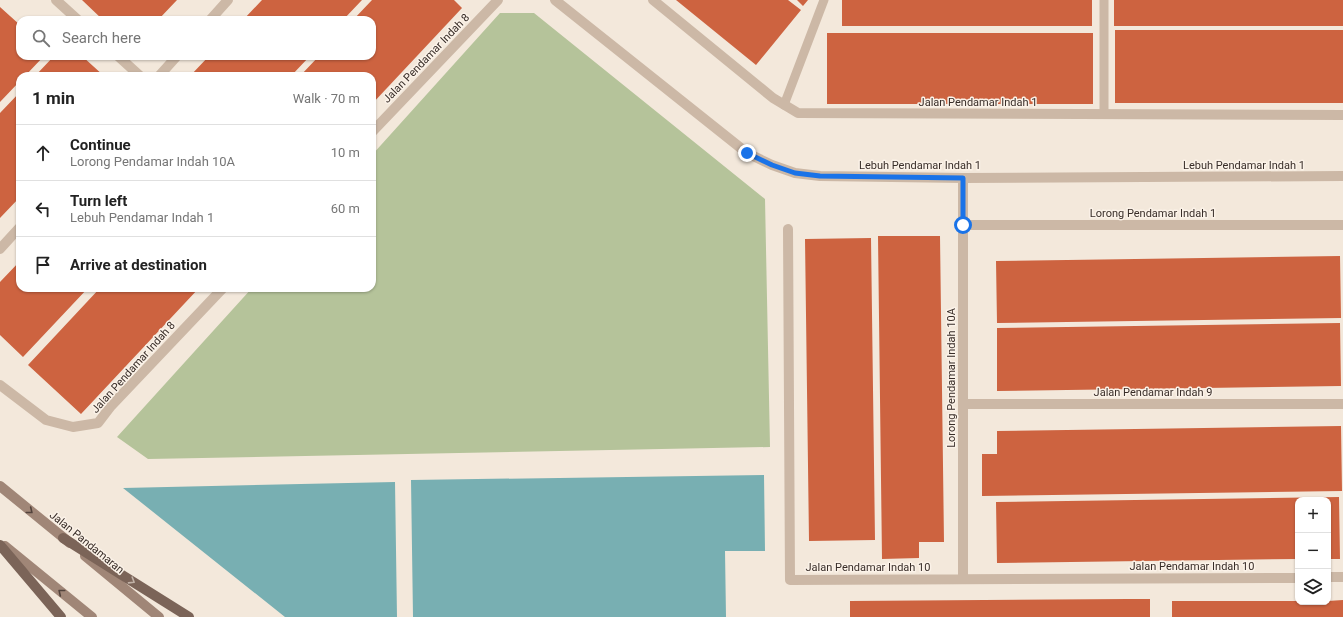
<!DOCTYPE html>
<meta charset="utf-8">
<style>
:root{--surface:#fff;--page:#f2f2f2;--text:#222;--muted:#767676;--line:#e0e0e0}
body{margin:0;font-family:Roboto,sans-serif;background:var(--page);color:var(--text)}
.controls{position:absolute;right:12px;bottom:12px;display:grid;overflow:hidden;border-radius:8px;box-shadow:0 1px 3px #0004}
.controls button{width:36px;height:36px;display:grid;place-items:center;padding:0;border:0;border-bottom:1px solid var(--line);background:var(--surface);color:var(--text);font:20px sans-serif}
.stop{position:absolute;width:12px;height:12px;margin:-9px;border:3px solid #1a73e8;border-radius:50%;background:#fff}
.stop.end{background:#1a73e8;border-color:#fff;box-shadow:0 1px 4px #0008}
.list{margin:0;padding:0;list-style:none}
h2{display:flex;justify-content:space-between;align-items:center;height:52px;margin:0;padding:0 16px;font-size:17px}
h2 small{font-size:13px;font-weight:400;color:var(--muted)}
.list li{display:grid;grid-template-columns:26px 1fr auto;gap:12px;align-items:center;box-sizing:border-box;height:56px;padding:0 16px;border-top:1px solid var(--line)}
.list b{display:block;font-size:15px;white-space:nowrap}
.list p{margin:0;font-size:13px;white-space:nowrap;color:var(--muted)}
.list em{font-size:13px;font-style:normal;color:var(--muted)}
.icon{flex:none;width:22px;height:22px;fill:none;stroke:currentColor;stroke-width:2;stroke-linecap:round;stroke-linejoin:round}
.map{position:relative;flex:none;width:1343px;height:617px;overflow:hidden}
.search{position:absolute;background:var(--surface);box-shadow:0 1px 3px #0004;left:16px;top:16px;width:360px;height:44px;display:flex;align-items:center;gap:10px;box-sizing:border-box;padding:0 14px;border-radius:12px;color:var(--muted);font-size:15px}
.panel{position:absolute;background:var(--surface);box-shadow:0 1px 3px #0004;left:16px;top:72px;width:360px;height:220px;border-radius:12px}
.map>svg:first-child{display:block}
.garden{fill:#b5c39a}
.water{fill:#78afb2}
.building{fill:#cd6340}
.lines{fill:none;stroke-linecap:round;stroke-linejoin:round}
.service{stroke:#ccb8a6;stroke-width:9}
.minor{stroke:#ccb8a6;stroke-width:10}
.secondary{stroke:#a08677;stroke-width:10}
.primary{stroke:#7b6458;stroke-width:10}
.oneway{stroke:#52433c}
.oneway2{stroke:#c1b2a7}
.route{stroke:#1a73e8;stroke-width:5}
.labels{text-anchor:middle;stroke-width:3;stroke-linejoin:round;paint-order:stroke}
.street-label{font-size:11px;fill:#382d28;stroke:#fbf2e8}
</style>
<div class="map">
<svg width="1343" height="617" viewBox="0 0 1343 617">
<rect width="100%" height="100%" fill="#f3e8db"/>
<path class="garden" d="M 500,13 L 534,13 L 765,199 L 770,447 L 148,459 L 117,437 L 252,288 L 372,288 L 372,155 Z"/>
<path class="water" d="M 764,475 L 765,551 L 725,551 L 726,617 L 413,617 L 411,480 Z
M 395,482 L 397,617 L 285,617 L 123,488 Z"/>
<path class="building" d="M 82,0 L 177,0 L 158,20 L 103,20 Z
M 262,0 L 362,0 L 343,20 L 243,20 Z
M 372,0 L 454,0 L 462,8 L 372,104 L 372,76 L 300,76 L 319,56 L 372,56 L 372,20 L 353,20 Z
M 676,0 L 788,0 L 801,10 L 756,65 Z
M 797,0 L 808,0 L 803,6 Z
M 842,0 L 1092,0 L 1092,26 L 842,26 Z
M 1114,0 L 1343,0 L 1343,26 L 1114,26 Z
M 0,7 L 20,25 L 20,56 L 44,56 L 25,76 L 20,76 L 20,81 L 0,102 Z
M 1115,30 L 1343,30 L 1343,103 L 1115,103 Z
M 827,33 L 1093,33 L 1093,104 L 827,104 Z
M 54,56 L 82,56 L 104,76 L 35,76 Z
M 209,56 L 310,56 L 291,76 L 190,76 Z
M 20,92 L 20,197 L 0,218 L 0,113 Z
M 878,236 L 940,236 L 944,542 L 919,542 L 919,558 L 882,559 Z
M 871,238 L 875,540 L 809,541 L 805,239 Z
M 1340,256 L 1341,318 L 997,323 L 996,261 Z
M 20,261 L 20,288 L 88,288 L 23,357 L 0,335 L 0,282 Z
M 100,288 L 199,288 L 81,414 L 28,365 Z
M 1340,323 L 1341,386 L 997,391 L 997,328 Z
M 1341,426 L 1342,491 L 982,496 L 982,454 L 997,454 L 997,431 Z
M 1339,497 L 1340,559 L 1328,559 L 1328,500 L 1298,500 L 1298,559 L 997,563 L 996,502 Z
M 1128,599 L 1150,599 L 1150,617 L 850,617 L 850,601 Z
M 1343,600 L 1343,617 L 1172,617 L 1172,601 L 1298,601 L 1298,602 L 1328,602 L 1328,601 Z"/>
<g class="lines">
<path class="service" d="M 1104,0 L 1104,114
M 784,105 L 824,0"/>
<path class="minor" d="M 56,0 L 78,20
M 555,0 L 747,153 L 772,165 L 795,173 L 820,176 L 963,178 L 1343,176
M 653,0 L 773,98 L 798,113 L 1343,115
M 210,20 L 228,0
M 118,56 L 140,76
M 159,76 L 177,56
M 372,132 L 498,0
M 963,225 L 1343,225
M 788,229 L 790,580 L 1298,578
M 0,249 L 20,227
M 0,385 L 46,420 L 73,427 L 98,423 L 111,406 L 223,288
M 963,404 L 1343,404
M 1328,577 L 1343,577
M 963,579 L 963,178"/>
<path class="secondary" d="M 0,486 L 70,543
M 5,546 L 92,617
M 85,556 L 159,617"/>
<path class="primary" d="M 63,538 L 189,617
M 0,545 L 61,617"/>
</g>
<defs><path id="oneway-chevron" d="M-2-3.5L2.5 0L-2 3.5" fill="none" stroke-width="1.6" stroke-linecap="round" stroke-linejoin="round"/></defs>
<g class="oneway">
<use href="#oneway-chevron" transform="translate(30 511) rotate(39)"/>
<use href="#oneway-chevron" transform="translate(61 592) rotate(-141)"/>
</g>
<use class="oneway2" href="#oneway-chevron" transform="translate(132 581) rotate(32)"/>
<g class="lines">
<path class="route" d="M 747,153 L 772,165 L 795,173 L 820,176 L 963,178 L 963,225"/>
</g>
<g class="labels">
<g class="street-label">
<text transform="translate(426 58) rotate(-46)" y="4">Jalan Pendamar Indah 8</text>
<text x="978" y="106">Jalan Pendamar Indah 1</text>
<text x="920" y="169">Lebuh Pendamar Indah 1</text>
<text x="1244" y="169">Lebuh Pendamar Indah 1</text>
<text x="1153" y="217">Lorong Pendamar Indah 1</text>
<text transform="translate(133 367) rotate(-48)" y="4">Jalan Pendamar Indah 8</text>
<text transform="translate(951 378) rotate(-90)" y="4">Lorong Pendamar Indah 10A</text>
<text x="1153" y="396">Jalan Pendamar Indah 9</text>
<text transform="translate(87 542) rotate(39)" y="4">Jalan Pandamaran</text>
<text x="1192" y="570">Jalan Pendamar Indah 10</text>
<text x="868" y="571">Jalan Pendamar Indah 10</text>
</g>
</g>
</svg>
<div class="controls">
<button>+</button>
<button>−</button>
<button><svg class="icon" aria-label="layers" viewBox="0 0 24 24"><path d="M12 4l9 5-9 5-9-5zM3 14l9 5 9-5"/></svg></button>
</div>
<div class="stop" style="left:963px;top:225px"></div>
<div class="stop end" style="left:747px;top:153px"></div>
<div class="search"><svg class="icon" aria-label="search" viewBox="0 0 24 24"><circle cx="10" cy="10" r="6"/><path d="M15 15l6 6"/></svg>Search here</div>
<section class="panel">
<h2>1 min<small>Walk · 70 m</small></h2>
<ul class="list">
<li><svg class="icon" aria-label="ahead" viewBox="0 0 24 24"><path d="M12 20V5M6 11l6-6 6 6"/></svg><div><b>Continue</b><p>Lorong Pendamar Indah 10A</p></div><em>10 m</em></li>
<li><svg class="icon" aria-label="left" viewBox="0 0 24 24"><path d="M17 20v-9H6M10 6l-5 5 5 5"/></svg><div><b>Turn left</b><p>Lebuh Pendamar Indah 1</p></div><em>60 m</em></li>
<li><svg class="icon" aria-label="arrive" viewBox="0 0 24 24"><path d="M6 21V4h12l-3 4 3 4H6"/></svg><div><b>Arrive at destination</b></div></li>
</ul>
</section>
</div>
